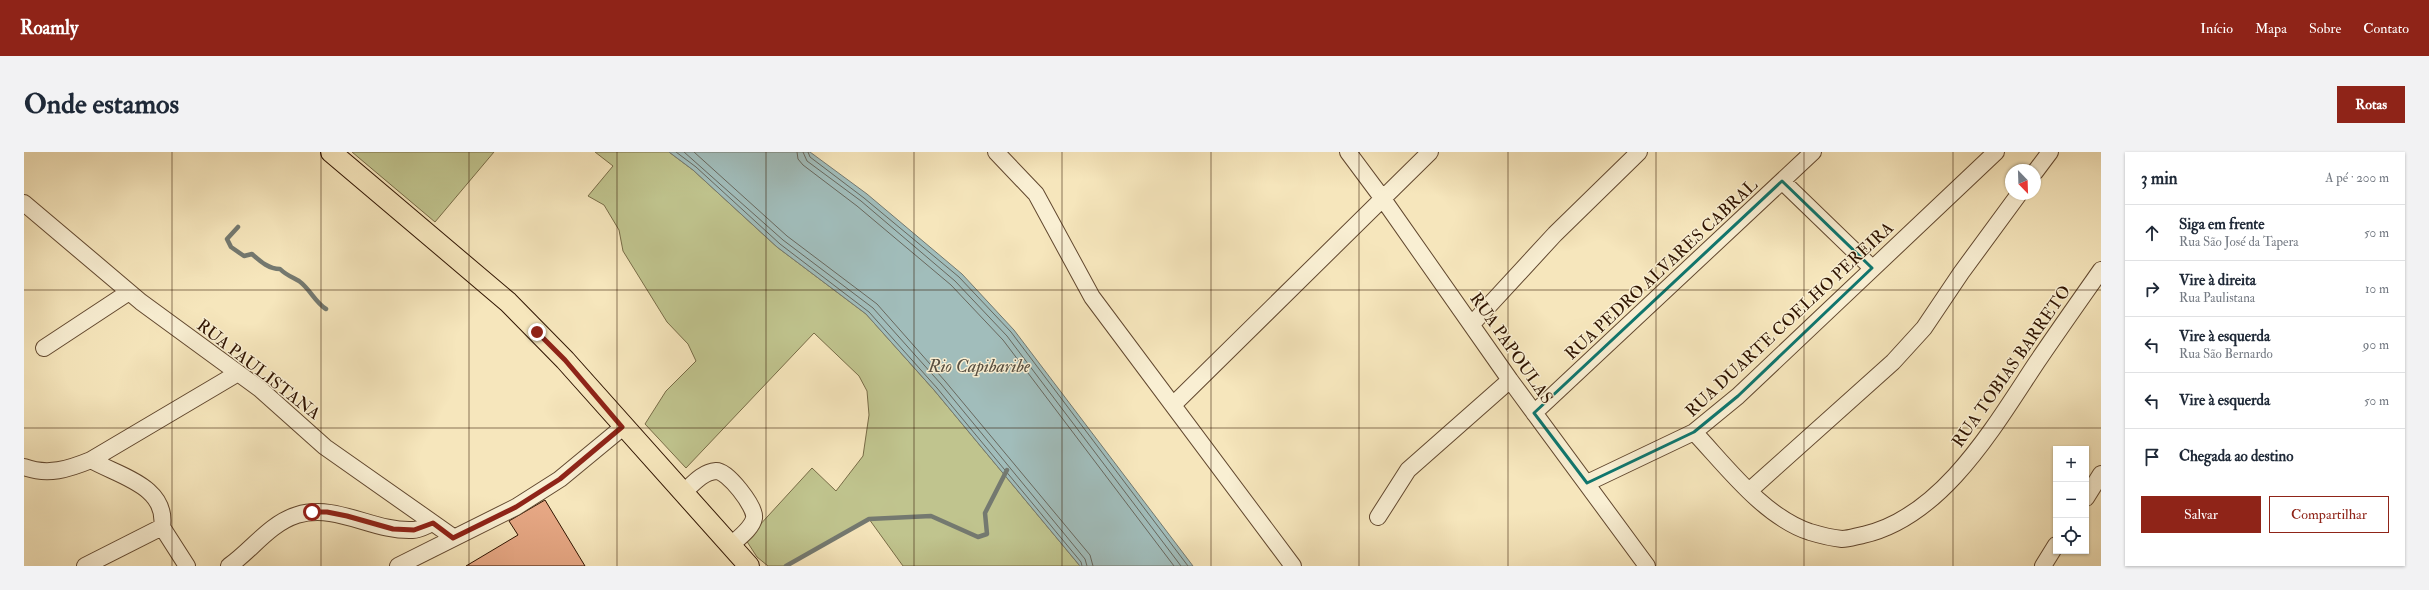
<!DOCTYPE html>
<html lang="pt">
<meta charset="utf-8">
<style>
:root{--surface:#fff;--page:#f2f2f3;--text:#1f2937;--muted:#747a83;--line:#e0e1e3;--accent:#8f2418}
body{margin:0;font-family:"IM FELL Double Pica",serif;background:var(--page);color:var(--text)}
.controls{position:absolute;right:12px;bottom:12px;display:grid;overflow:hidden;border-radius:0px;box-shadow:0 1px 3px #0004}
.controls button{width:36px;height:36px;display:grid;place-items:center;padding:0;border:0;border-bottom:1px solid var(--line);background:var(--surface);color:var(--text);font:20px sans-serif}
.compass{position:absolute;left:1981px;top:12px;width:36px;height:36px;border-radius:50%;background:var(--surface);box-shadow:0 1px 3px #0004;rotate:157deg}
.stop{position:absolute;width:12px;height:12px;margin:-9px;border:3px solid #8f2418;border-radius:50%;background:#fff}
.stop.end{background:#8f2418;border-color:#fff;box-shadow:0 1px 4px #0008}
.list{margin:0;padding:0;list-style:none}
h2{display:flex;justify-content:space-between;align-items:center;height:52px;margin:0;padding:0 16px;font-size:17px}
h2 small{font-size:13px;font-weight:400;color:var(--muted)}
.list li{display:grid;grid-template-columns:26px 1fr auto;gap:12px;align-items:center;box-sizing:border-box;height:56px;padding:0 16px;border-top:1px solid var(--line)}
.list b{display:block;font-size:15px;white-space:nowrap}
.list p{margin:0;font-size:13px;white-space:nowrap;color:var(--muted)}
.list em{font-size:13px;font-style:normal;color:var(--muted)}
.actions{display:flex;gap:8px;padding:12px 16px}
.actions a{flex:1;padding:9px 0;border:1px solid var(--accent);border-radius:0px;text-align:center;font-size:14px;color:var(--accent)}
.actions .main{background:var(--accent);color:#fff}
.icon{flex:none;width:22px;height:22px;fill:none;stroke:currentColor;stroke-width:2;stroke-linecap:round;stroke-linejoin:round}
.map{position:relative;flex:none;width:2077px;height:414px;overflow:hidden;border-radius:0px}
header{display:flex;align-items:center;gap:24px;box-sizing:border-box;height:56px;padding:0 20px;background:var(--accent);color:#fff}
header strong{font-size:19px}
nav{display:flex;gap:22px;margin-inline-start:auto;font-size:14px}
.intro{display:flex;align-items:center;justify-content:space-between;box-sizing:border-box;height:96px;padding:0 24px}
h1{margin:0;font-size:28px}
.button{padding:10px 18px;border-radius:0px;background:var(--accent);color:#fff;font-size:14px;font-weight:700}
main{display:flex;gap:24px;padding:0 24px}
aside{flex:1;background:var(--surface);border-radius:0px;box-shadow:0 1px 3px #0004}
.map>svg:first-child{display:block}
.green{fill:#c0c48e;stroke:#786c47}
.water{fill:#a1bdbb;stroke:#747970}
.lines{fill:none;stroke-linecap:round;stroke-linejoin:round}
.shore{stroke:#68685e;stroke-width:1}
.stream{stroke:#747970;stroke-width:4.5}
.building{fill:#e7a885;stroke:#301400}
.minor-casing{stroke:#62482f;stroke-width:18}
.major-casing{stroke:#301400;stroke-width:22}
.minor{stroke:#f9efd3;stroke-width:16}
.major{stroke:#f6e6bc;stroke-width:20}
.route{stroke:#8f2418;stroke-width:5}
.marked{fill:none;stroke:#0f766e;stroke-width:3;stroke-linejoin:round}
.grid{fill:none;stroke:#301400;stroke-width:1;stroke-opacity:0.55}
.labels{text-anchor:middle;stroke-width:3;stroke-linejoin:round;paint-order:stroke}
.street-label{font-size:17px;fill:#301400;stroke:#f9efd3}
.water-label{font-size:18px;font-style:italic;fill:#584f41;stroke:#f9efd3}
</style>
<header>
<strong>Roamly</strong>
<nav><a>Início</a><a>Mapa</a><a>Sobre</a><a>Contato</a></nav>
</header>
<div class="intro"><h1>Onde estamos</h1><a class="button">Rotas</a></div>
<main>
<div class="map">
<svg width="2077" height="414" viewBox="0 0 2077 414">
<rect width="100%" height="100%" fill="#f6e6bc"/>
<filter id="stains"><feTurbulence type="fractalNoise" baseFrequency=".005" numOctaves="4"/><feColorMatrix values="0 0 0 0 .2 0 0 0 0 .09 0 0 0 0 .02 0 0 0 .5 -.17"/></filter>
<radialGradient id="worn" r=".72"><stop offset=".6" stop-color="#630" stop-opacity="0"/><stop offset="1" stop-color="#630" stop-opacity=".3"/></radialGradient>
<path class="green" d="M 328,0 L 470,0 L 411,70 Z
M 571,0 L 645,0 L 669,18 L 753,95 L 842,162 L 910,238 L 1056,414 L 879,414 L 845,367 L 762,414 L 744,414 L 733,405 L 722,388 L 788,316 L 812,339 L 839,304 L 845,263 L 843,239 L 835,224 L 790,181 L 662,316 L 621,272 L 642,239 L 672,209 L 664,192 L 643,170 L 599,99 L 595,78 L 580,53 L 564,44 L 589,14 Z"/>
<path class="water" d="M 645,0 L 786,0 L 843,42 L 938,122 L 990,178 L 1169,414 L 1056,414 L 910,238 L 842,162 L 753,95 L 669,18 Z"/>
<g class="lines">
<path class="shore" d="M 652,0 L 672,15 L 756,92 L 845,160 L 913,236 L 1057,410 L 1058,414
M 660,0 L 759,88 L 849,156 L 917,232 L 1061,407 L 1063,414
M 670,0 L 763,84 L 853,152 L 921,229 L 1066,403 L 1069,414
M 773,0 L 774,7 L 779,13 L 833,54 L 927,133 L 979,188 L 1150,414
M 779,0 L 783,9 L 837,49 L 931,129 L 983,184 L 1157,414
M 784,0 L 786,5 L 840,46 L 935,125 L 987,180 L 1164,414"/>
<path class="stream" d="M 214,75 L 203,87 L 207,95 L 220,104 L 228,102 C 237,110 245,117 256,117 C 262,123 268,125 275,129 C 286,137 291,150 302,157
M 762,414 L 845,367 L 907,364 L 954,385 L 963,382 L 961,361 L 983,318"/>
</g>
<path class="building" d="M 521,348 L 561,414 L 442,414 L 494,383 L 485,369 Z"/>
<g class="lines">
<defs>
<path id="minor" d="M 972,0 L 1012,42 L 1068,145 L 1269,414
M 1324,0 L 1359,47 L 1486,228 L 1623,414
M 2011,20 L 2026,0
M 1758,29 L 1848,116
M 0,51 L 117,150 L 236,237 L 301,295 L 429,385
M 1448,172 L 1531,82 L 1615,0
M 20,196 L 105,140
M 1150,252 L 1406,0
M 1510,261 L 1789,0
M 1670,280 C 1702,314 1740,365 1786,380 C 1796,383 1808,386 1818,387 C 1825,387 1833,384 1839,383 C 1919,365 1971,273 2013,210 C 2034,179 2056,148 2077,118
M 67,308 C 95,324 144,334 138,375
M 0,315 C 24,324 45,317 67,308 L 214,221
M 1563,331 L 1670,280 L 1714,244 L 1972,0
M 1725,339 L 1869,210 L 1900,176 L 1937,121 L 1995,42
M 659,341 C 668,333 678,320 692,319 C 703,318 732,355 730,366 C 728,377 713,387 706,394
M 2062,346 L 2077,322
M 1354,365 L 1384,318 L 1486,228
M 61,414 L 138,375 L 163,414
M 205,414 C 228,398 245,372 273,363 C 313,351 349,380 389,378 C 396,378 403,373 409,371
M 374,414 L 492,355 L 536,327 L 599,275
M 2019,414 L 2032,393"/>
<path id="major" d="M 307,0 L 484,150 L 541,208 L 725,414"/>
</defs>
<use href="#minor" class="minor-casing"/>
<use href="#major" class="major-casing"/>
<use href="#minor" class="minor"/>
<use href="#major" class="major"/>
</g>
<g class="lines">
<path class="route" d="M 288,360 L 303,360 L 323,364 L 369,377 L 390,378 L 409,371 L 429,386 L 492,355 L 536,327 L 598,275 L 541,208 L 513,180"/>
</g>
<path class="marked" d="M 1758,29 L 1848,116 L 1714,244 L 1670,280 L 1563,331 L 1510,261 Z"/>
<path class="grid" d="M 148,0 L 148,414M 297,0 L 297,414M 445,0 L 445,414M 593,0 L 593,414M 742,0 L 742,414M 890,0 L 890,414M 1038,0 L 1038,414M 1187,0 L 1187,414M 1335,0 L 1335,414M 1484,0 L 1484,414M 1632,0 L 1632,414M 1780,0 L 1780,414M 1929,0 L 1929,414M 0,138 L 2077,138M 0,276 L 2077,276"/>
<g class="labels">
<g class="street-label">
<text transform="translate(1637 117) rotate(-43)" y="6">RUA PEDRO ALVARES CABRAL</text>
<text transform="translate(1765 167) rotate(-43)" y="6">RUA DUARTE COELHO PEREIRA</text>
<text transform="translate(1488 196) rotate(55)" y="6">RUA PAPOULAS</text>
<text transform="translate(1987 214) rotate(-55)" y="6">RUA TOBIAS BARRETO</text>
<text transform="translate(235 217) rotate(38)" y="6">RUA PAULISTANA</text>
</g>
<g class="water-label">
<text x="955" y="220">Rio Capibaribe</text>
</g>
</g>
<rect width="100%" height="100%" filter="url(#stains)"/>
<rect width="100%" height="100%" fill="url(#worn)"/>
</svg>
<div class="controls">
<button>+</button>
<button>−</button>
<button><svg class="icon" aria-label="locate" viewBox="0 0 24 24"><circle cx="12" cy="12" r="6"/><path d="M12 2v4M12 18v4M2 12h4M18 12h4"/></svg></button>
</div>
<svg class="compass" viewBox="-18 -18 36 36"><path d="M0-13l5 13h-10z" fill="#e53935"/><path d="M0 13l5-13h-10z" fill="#747a83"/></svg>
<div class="stop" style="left:288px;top:360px"></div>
<div class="stop end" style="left:513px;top:180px"></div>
</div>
<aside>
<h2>3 min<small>A pé · 200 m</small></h2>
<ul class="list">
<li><svg class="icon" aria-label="ahead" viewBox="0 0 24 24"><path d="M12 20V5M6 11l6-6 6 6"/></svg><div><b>Siga em frente</b><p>Rua São José da Tapera</p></div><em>50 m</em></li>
<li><svg class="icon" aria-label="right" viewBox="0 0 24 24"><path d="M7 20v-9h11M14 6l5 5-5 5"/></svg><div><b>Vire à direita</b><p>Rua Paulistana</p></div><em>10 m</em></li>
<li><svg class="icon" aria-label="left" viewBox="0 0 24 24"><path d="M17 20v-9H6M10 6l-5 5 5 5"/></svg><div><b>Vire à esquerda</b><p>Rua São Bernardo</p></div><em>90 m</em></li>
<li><svg class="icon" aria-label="left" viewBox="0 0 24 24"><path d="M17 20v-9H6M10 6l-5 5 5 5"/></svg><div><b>Vire à esquerda</b></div><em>50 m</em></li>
<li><svg class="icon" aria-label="arrive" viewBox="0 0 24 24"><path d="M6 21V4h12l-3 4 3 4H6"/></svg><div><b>Chegada ao destino</b></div></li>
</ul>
<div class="actions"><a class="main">Salvar</a><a>Compartilhar</a></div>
</aside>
</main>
